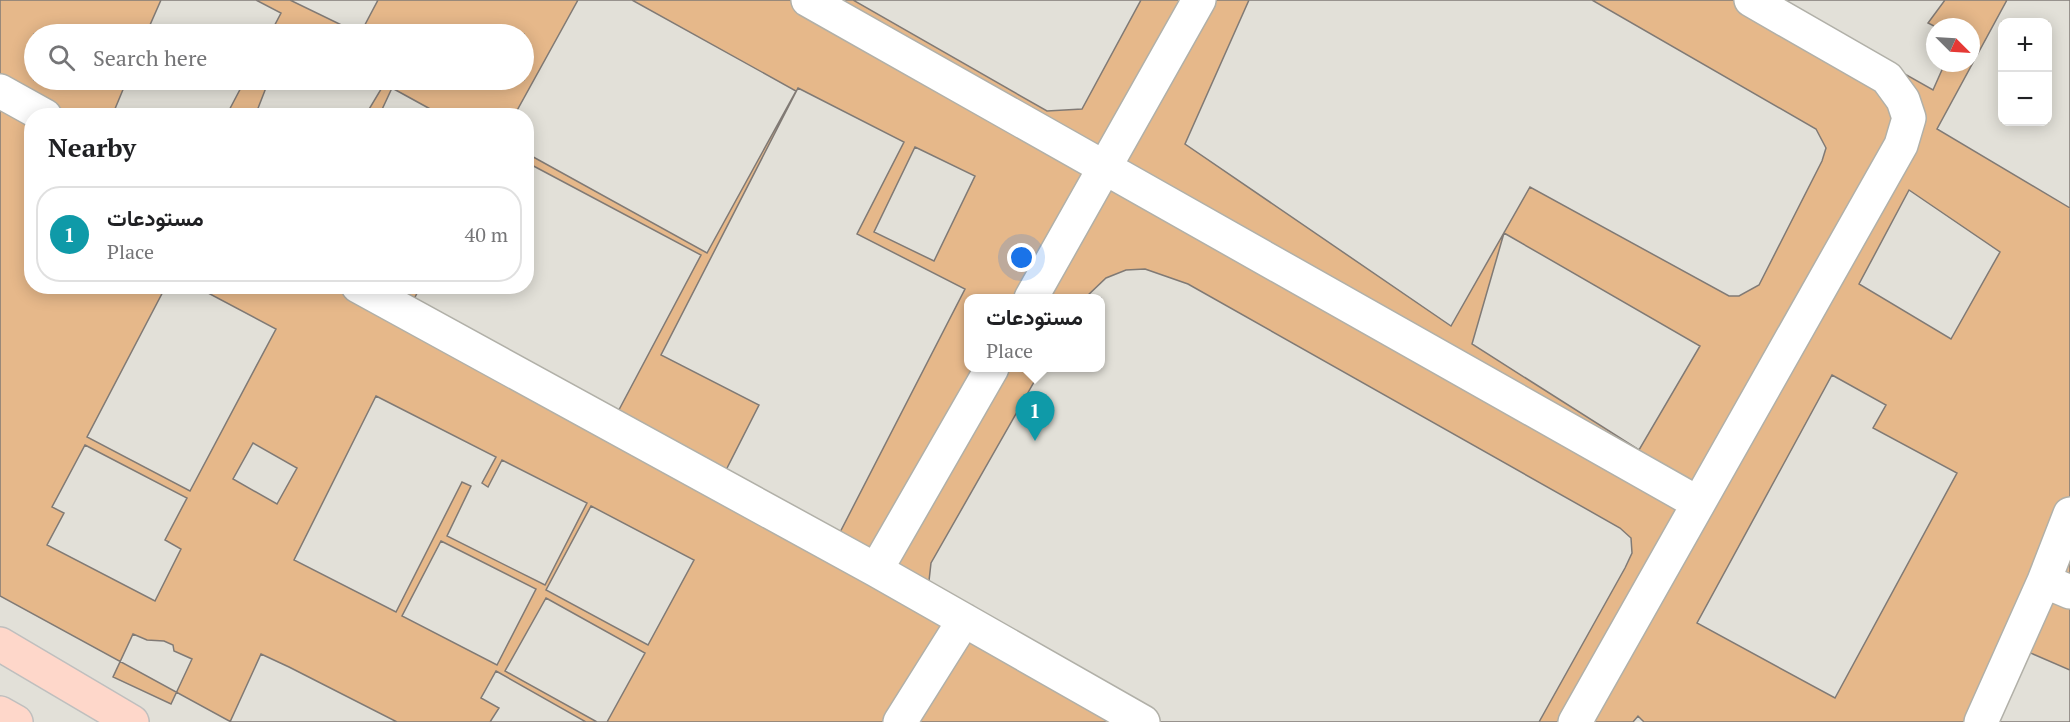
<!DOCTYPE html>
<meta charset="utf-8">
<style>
:root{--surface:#fff;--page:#f2f2f2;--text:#202124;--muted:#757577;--line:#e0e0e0;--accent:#1a73e8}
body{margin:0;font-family:"PT Serif",Vazirmatn,serif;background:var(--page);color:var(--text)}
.controls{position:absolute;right:18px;top:18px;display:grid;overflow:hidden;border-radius:12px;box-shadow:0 3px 15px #0003}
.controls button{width:54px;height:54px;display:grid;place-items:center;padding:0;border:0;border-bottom:2px solid var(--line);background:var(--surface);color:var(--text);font:30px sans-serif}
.compass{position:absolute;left:1926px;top:18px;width:54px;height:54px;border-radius:50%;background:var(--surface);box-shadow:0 3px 15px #0003;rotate:114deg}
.you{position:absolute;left:1022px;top:258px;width:21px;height:21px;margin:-15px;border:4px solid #fff;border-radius:50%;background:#1a73e8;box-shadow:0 0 0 9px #1a73e833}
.badge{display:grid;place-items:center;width:39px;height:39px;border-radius:50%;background:var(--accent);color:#fff;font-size:20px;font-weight:700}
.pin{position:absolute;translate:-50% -50px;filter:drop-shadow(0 2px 3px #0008)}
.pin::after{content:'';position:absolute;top:32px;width:21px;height:18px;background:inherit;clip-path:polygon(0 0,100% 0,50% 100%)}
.popup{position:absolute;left:964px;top:294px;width:141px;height:78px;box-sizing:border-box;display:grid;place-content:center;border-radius:12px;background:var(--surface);filter:drop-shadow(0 2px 4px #0005);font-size:20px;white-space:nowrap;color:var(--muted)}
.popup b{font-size:22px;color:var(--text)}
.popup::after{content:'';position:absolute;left:50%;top:100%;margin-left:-12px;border:12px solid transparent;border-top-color:var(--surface)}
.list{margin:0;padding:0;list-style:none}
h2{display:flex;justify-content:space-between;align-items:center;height:78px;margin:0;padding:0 24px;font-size:26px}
h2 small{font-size:20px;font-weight:400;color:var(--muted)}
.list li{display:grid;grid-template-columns:39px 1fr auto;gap:18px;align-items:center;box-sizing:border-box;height:96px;margin:0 12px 12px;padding:0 12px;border:2px solid var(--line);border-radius:24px}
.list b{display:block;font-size:22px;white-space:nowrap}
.list p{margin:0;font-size:20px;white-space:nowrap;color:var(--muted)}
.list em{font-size:20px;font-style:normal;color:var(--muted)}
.icon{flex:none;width:33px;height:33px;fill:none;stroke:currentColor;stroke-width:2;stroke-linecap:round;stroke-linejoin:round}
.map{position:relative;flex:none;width:2070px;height:722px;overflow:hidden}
.search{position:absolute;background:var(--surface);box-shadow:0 3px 15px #0003;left:24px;top:24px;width:510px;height:66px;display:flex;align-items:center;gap:15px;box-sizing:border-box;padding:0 21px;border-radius:33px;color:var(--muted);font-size:22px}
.panel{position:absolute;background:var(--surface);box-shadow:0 3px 15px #0003;left:24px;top:108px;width:510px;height:186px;border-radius:24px}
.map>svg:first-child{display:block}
.building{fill:#e6b88a;stroke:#807a75;stroke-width:1.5;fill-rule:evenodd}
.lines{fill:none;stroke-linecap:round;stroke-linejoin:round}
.minor-casing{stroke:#b1b0a8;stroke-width:36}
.major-casing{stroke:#bfbfbe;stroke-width:36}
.minor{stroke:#fff;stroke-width:33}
.major{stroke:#fed7ca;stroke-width:33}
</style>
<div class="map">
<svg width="2070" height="722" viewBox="0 0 2070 722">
<rect width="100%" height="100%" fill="#e2e0d8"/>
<path class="building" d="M 0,0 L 2070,0 L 2070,722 L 1644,722 L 1638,716 L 1633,722 L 231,722 L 0,596 ZM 2002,22 L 2048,22 L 2048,122 L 2002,122 ZM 1935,27 L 1971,27 L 1971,63 L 1935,63 ZM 34,34 L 524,34 L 524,80 L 34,80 ZM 32,116 L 526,116 L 526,286 L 32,286 ZM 969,298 L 1101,298 L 1101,368 L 969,368 Z
M 161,0 L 256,0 L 281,13 L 270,34 L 146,34 Z
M 290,0 L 378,0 L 360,34 Z
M 578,0 L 632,0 L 796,91 L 707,253 L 526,153 L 526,116 L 514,116 Z
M 853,0 L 1141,0 L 1082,109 L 1047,111 Z
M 1249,0 L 1592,0 L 1816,129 L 1826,148 L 1822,161 L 1759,285 L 1739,296 L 1729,296 L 1530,187 L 1451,326 L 1185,144 Z
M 1774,0 L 1945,0 L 1928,23 L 1936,27 L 1935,63 L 1945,63 L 1933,90 Z
M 2007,0 L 2070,0 L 2070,208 L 1937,129 ZM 2002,22 L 2048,22 L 2048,122 L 2002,122 Z
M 127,80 L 245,80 L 226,116 L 112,116 Z
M 269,80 L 383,80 L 386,81 L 365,116 L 255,116 Z
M 392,88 L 443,116 L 379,116 Z
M 798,88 L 904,142 L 857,234 L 965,289 L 835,542 L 720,482 L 759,405 L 661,355 Z
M 915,147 L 975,176 L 934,261 L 874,232 Z
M 526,162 L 701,255 L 613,421 L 407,312 L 421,286 L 526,286 Z
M 1909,190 L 2000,252 L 1951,339 L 1859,284 Z
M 1504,233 L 1700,346 L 1639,450 L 1472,344 Z
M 1145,269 L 1188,284 L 1620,528 L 1631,538 L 1632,553 L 1625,568 L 1539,722 L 1148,722 L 935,597 L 929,581 L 931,563 L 1042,368 L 1101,368 L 1101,298 L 1085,298 L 1106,278 L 1126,270 Z
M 166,286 L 195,286 L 276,329 L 190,491 L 87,437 Z
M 1832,375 L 1886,405 L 1873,428 L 1957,473 L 1835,698 L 1697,623 Z
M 376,396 L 496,457 L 482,483 L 488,487 L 502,460 L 587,503 L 545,585 L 447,536 L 471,486 L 462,482 L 396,612 L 294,560 Z
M 253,443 L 297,468 L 277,504 L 233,479 Z
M 85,445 L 187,498 L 165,540 L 181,549 L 155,601 L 47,545 L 64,513 L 52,507 Z
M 591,506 L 694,560 L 648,645 L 546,590 Z
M 441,541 L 536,589 L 497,665 L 402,616 Z
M 546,598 L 645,653 L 607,722 L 597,722 L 505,671 Z
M 133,634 L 147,640 L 164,641 L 173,645 L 174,651 L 192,659 L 171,704 L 113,677 Z
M 2026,651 L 2070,670 L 2070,722 L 1996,722 Z
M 261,654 L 289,667 L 397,722 L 230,722 Z
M 496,671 L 586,722 L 490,722 L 499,708 L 481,698 Z"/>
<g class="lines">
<defs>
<path id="minor" d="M 808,0 L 1698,503
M 0,91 L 45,116
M 358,286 L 876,570 L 1143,722
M 1031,298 L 1199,0
M 876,570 L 992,368
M 2044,581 L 2070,514
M 900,722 L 964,620
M 1575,722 L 1901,145 L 1909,118 L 1903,100 L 1887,78 L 1751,0
M 1981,722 L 2044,581 L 2070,592"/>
<path id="major" d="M 0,644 L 132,722
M 0,713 L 16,722"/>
</defs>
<use href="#minor" class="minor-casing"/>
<use href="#major" class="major-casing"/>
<use href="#minor" class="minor"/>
<use href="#major" class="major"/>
</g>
</svg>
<div class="controls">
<button>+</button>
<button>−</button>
</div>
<svg class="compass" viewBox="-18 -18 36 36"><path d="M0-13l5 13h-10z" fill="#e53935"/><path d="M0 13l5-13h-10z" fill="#757577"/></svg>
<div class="you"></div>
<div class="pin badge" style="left:1035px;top:441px;background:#0f9aa8">1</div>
<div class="popup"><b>مستودعات</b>Place</div>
<div class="search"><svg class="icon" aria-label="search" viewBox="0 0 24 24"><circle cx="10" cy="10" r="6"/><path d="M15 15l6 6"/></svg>Search here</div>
<section class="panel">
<h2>Nearby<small></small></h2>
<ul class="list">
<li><span class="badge" style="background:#0f9aa8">1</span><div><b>مستودعات</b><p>Place</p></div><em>40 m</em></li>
</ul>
</section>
</div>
